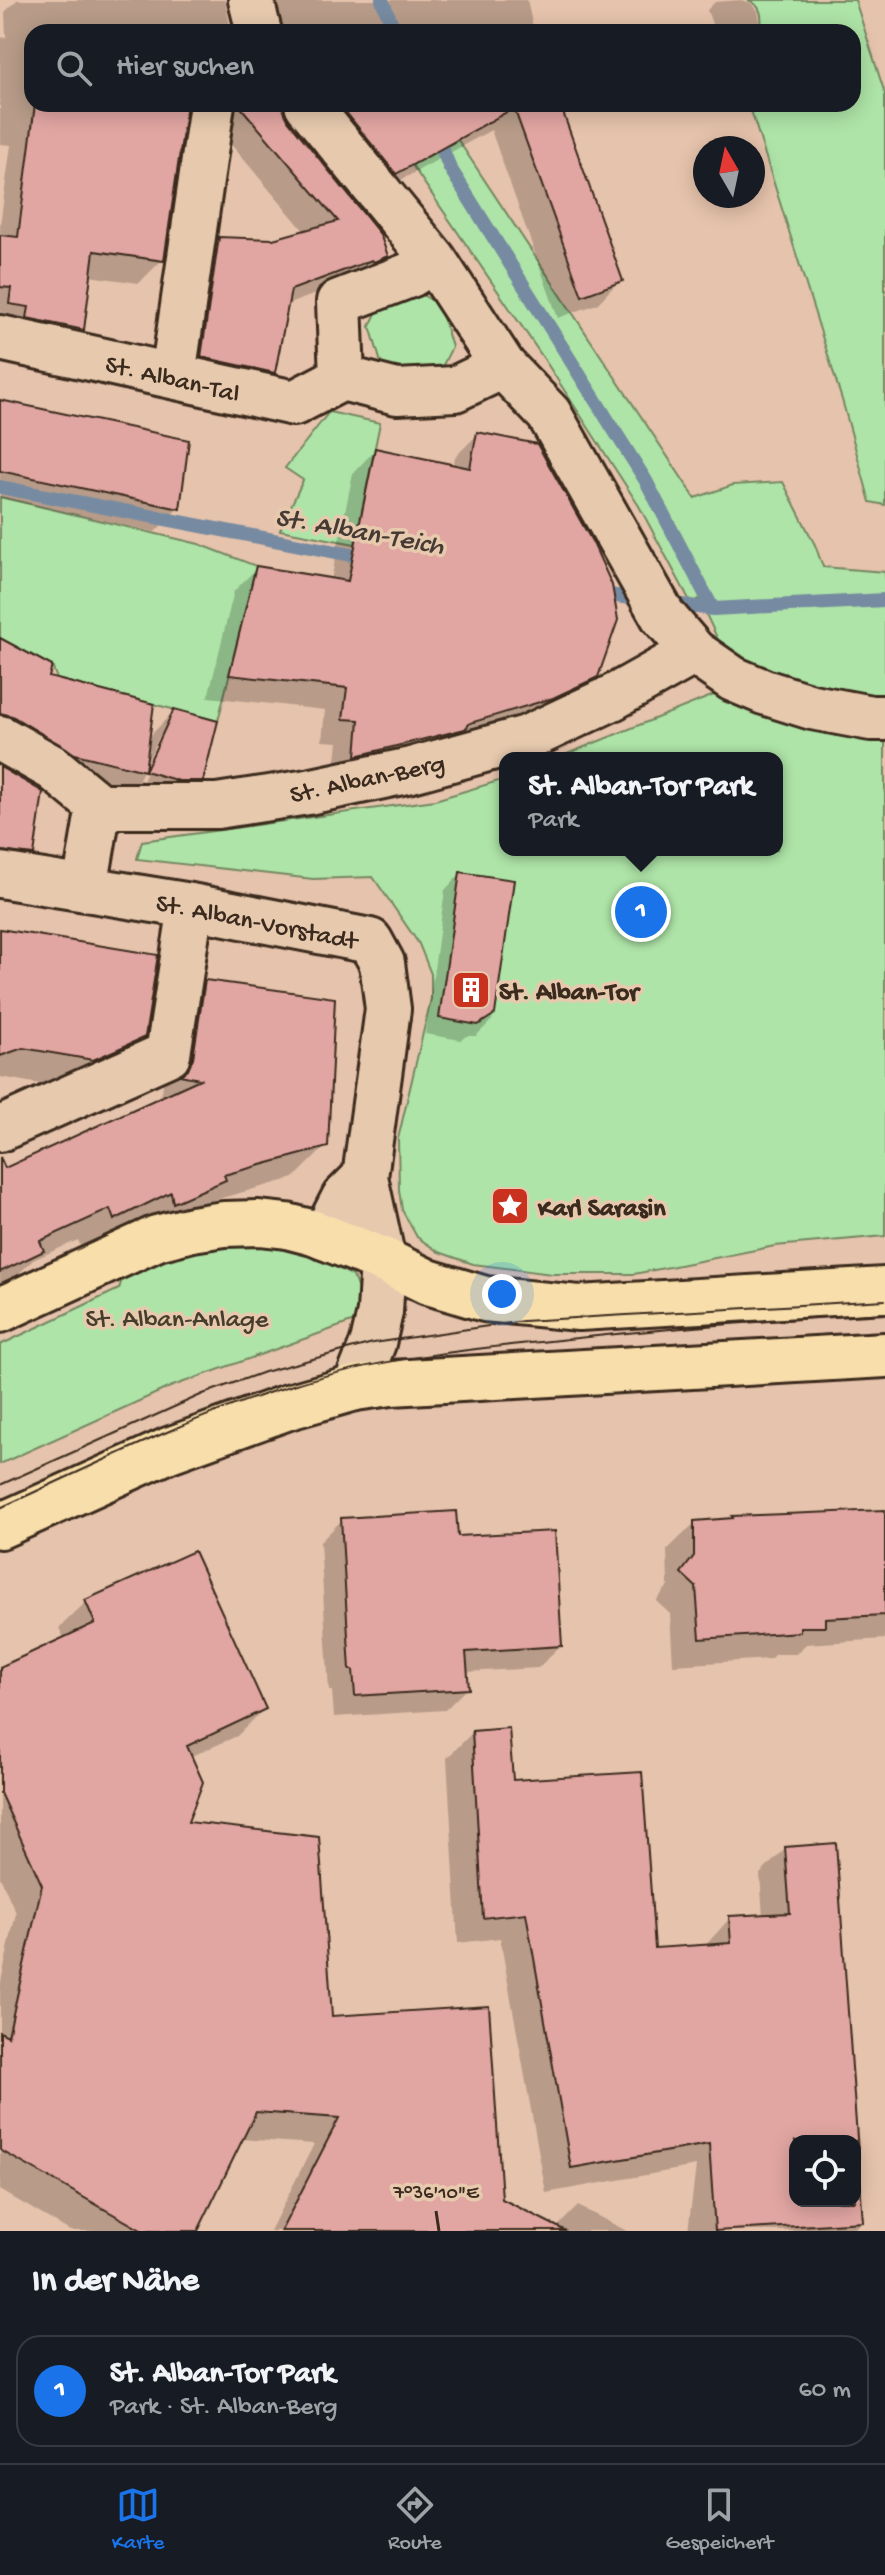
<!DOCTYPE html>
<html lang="de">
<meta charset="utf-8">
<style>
:root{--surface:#171b24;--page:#20242c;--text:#f1f3f6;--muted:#9ea1a6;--line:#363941;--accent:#1a73e8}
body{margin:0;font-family:"Gochi Hand",sans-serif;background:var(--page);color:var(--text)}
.controls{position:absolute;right:24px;bottom:24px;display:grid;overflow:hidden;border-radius:16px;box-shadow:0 4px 20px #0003}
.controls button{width:72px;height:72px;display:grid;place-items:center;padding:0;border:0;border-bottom:2px solid var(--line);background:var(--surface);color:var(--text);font:40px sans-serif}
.compass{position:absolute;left:693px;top:136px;width:72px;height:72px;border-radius:50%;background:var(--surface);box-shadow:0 4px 20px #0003;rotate:351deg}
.you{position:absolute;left:502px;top:1294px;width:28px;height:28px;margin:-20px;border:6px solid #fff;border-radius:50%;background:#1a73e8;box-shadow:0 0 0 12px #1a73e833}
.badge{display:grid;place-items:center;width:52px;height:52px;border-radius:50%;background:var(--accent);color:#fff;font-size:26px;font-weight:700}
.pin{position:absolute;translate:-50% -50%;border:4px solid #fff;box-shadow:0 2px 8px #0006}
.popup{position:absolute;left:499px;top:752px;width:284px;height:104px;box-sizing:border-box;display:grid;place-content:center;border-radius:16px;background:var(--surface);filter:drop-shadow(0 2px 6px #0005);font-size:26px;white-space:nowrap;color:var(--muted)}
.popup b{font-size:30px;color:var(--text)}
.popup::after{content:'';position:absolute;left:50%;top:100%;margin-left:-16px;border:16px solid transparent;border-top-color:var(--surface)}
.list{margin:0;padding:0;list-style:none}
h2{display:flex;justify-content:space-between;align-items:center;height:104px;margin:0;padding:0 32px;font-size:34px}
h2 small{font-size:26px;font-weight:400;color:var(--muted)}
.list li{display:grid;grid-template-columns:52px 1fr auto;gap:24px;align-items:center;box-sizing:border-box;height:112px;margin:0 16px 16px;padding:0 16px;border:2px solid var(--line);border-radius:24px}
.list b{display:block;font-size:30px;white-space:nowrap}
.list p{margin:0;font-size:26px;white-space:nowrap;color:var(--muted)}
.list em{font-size:26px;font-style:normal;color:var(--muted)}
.icon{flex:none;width:44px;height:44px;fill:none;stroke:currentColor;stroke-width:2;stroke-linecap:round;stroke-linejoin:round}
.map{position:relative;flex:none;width:885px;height:2231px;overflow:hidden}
.search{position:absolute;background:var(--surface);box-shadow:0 4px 20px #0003;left:24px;right:24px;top:24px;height:88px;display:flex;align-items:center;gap:20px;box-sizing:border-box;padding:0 28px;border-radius:24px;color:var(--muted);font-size:30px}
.sheet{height:232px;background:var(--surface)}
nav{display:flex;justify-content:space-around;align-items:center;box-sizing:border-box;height:112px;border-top:2px solid var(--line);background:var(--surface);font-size:22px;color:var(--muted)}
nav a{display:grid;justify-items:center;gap:4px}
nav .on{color:var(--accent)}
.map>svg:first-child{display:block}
.green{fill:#aee4a7;stroke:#748762;stroke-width:2}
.shadow{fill:#0003;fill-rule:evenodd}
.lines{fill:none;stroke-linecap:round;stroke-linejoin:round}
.stream{stroke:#768ba1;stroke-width:14}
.building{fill:#e1a6a2;stroke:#3b2a1e;stroke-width:2;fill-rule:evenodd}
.minor-casing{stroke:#3b2a1e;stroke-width:50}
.major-casing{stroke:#3b2a1e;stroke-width:50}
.minor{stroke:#e7caae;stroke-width:44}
.major{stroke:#f8deab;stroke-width:44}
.tram{stroke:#3b2a1e;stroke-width:2}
.ticks{fill:none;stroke:#3b2a1e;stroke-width:3}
.labels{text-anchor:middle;stroke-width:7;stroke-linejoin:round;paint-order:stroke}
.street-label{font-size:26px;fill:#3b2a1e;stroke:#e7caae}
.poi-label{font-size:26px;font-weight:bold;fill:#3b2a1e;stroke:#e7caae;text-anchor:start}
.park-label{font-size:26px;fill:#463d2c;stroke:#e7caae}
.water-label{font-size:28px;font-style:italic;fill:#453a34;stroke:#e7caae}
.ticks-label{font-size:20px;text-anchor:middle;fill:#3b2a1e;stroke:#e7caae;stroke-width:7;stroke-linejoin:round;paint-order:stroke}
</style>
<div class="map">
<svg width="885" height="2231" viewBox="0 0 885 2231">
<rect width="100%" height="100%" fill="#e6c3ac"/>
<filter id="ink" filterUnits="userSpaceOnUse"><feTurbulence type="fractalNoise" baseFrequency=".0125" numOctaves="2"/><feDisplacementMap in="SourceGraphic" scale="16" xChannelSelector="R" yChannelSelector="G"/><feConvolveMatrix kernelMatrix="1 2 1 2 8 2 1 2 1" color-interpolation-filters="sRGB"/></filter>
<g filter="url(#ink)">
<path class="green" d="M 748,0 L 855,0 L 885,94 L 885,505 L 870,502 L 843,403 L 749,104 L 853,104 L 853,32 L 760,32 C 763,19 762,5 748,0 Z
M 458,140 L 695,498 L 733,485 L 783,482 L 815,545 L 823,567 L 885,572 L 885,1236 L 775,1246 L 634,1274 L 552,1274 L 473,1264 L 439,1252 L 417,1237 L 402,1210 L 399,1190 L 398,1139 L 431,999 L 431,974 L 419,944 L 373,877 L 313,879 L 137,859 L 142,841 L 435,800 L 505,779 L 505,850 L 777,850 L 777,758 L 557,758 L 739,685 L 699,599 L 691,603 L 639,506 L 546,362 L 412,165 Z
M 421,294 L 439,305 L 452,347 L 443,365 L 400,378 L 382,366 L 370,326 L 379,307 Z
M 329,412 L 380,423 L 355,544 L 280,530 L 303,480 L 285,468 Z
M 0,497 L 199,544 L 256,566 L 218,721 L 57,679 L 52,666 L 0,638 Z
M 223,1244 L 269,1244 L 308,1252 L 353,1276 L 361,1298 L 360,1319 L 170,1387 L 0,1464 L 0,1345 L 119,1289 L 124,1272 L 168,1254 Z"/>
<path class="shadow" d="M 17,0 L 225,0 L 231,32 L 32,32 L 32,104 L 185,104 L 162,260 L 139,283 L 89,276 L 82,329 L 59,352 L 0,340 L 0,225 L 11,145 L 0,144 L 0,38 L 6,37 L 5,12 Z
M 236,0 L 527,0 L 534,32 L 256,32 Z
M 741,0 L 751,3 L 758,11 L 760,22 L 759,31 L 715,32 L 707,10 L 715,2 Z
M 197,104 L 281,104 L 285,120 L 386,256 L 363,279 L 348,282 L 286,305 L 273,372 L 250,396 L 179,380 L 196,263 L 219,239 L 273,241 L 305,232 Z
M 293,104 L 557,104 L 620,280 L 597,304 L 558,318 L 491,130 L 372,196 Z
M 0,402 L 178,508 L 155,532 L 0,498 Z
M 478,434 L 596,676 L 573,699 L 529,720 L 334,777 L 338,742 L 322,741 L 325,710 L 208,697 L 234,591 L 257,568 L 331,580 L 353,473 L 375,450 L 453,467 L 455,457 Z
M 0,640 L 47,678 L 147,739 L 174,711 L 201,780 L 176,805 L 153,805 L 0,744 ZM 159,737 L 163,737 L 143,781 L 139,779 Z
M 0,769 L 32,854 L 9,877 L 0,875 Z
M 460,874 L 512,882 L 492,1020 L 476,1036 L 466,1036 L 461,1040 L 425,1034 L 445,890 Z
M 0,931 L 144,1036 L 115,1065 L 63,1088 L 0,1077 Z
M 206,982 L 326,1146 L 294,1178 L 200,1204 L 192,1211 L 82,1250 L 78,1240 L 33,1260 L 10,1282 L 0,1287 L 0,1172 L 158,1100 L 162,1091 L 174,1014 Z
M 885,1512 L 885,1639 L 806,1644 L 796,1654 L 775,1654 L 770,1659 L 673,1665 L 670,1614 L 656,1601 L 668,1586 L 667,1550 L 695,1523 Z
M 342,1520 L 456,1539 L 560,1646 L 538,1668 L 465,1672 L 467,1688 L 445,1710 L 334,1717 L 332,1691 L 329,1691 L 320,1542 Z
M 86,1602 L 264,1709 L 237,1736 L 190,1757 L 185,1824 L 330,2018 L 500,2200 L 556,2228 L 578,2206 L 627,2231 L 270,2231 L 314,2144 L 241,2139 L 196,2231 L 70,2231 L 0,2190 L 0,1986 L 16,1913 L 0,1877 L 0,1669 L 65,1640 L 59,1628 Z
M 473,1732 L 511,1782 L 653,1950 L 704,1947 L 730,1918 L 763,1917 L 760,1874 L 786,1848 L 834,1845 L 861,2222 L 852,2231 L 688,2231 L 696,2166 L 546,2193 L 500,1938 L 458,1943 L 447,1758 ZM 795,2141 L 855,2141 L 855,2201 L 795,2201 Z"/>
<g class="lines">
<path class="stream" d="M 382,0 L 395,32
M 424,104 L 450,168 L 646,481 L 713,609 L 885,600
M 0,487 L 372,559
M 595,593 L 645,600
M 666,603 L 713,609"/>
</g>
<path class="building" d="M 35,104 L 187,104 L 164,261 L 94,251 L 84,330 L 27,318 L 29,307 L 9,304 L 11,288 L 0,287 L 0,235 L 18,237 Z
M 238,104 L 283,104 L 288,120 L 380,234 L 388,256 L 374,262 L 372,260 L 291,290 L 275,373 L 201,357 L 219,237 L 273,239 L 338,221 Z
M 339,104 L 560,104 L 623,281 L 582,296 L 514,108 L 396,174 Z
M 0,400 L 189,440 L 180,509 L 0,471 Z
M 477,432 L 537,444 L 593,543 L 612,585 L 618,620 L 598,677 L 553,698 L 470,723 L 465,729 L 356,756 L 359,720 L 343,719 L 347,688 L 229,675 L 256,566 L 348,581 L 375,448 L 470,468 Z
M 0,638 L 52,666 L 49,677 L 154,704 L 145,771 L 75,754 L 12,716 L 0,713 Z
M 174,709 L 218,721 L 203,781 L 179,781 L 145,771 Z
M 0,767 L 43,792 L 34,855 L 0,851 Z
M 460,872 L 514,880 L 495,1014 L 478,1025 L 439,1018 Z
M 0,929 L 158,955 L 145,1037 L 93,1060 L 23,1048 L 0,1056 Z
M 205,980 L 335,998 L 328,1147 L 224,1175 L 226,1180 L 173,1203 L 171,1192 L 114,1220 L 110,1209 L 40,1241 L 44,1251 L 0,1272 L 0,1157 L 5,1168 L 200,1079 L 180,1075 L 188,1069 L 193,1058 Z
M 885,1510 L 885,1615 L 825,1618 L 825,1627 L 800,1627 L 800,1632 L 700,1639 L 696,1587 L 681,1573 L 694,1556 L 694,1521 L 733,1518 L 732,1516 Z
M 456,1511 L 458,1536 L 555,1531 L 562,1646 L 466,1652 L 469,1689 L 355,1696 L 353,1670 L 350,1670 L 341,1518 Z
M 194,1551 L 266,1709 L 187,1746 L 203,1782 L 188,1822 L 319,1837 L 332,2016 L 489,2006 L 502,2199 L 566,2231 L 281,2231 L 339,2118 L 256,2112 L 198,2231 L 143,2231 L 0,2150 L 0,2032 L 8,2036 L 42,1885 L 0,1793 L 0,1667 L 95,1623 L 85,1600 Z
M 509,1728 L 513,1780 L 642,1772 L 655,1948 L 731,1943 L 729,1916 L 790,1913 L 785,1847 L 836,1843 L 863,2222 L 715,2231 L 709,2144 L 571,2168 L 526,1913 L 483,1918 L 472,1731 ZM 795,2141 L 855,2141 L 855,2201 L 795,2201 Z"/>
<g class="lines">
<defs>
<path id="minor" d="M 251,0 L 259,32
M 307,104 L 434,260 L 503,366 L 455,389 L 397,392 L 342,378 L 339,302 L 410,275 L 434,260
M 0,338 L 294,403 L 342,378
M 503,366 L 549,414 L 663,616 L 694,652 L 733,679 L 764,692 L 812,707 L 871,718 L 885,718
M 173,376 L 212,104
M 0,738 L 53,768 L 99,806
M 99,806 L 217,806 L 308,792 L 411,770 L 527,738 L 612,698 L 694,652
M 0,875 L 191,906 L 370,941 L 382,963 L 388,1009 L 365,1177 L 383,1260 L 380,1312 L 373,1343 L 355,1388
M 85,888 L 99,806
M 0,1129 L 168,1054 L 191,906
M 324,1237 L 344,1198 L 365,1177"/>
<path id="major" d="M 0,1310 L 157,1238 L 192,1229 L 224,1224 L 259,1223 L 287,1226 L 314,1233 L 383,1260 L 428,1282 L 485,1299 L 579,1308 L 885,1290
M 0,1526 L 169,1450 L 288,1407 L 355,1388 L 391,1383 L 885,1355"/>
</defs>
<use href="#minor" class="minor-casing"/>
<use href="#major" class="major-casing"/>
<use href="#minor" class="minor"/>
<use href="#major" class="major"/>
<path class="tram" d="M 0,1485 L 203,1394 L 264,1372 L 373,1343 L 523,1321 L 885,1300
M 0,1508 C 97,1464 194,1415 296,1384 C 382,1358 470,1349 559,1340 C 667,1328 776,1320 885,1313"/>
</g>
</g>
<path class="ticks" d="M 436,2211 L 439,2231"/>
<defs>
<symbol id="building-square" viewBox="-11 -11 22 22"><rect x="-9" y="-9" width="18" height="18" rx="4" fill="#c8321e" stroke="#e7caae"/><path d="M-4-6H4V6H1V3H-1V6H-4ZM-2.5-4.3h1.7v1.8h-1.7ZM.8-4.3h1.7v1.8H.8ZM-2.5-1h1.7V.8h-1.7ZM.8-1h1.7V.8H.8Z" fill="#fff"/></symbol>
<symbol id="sight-square" viewBox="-11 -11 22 22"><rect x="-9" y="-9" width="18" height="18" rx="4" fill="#c8321e" stroke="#e7caae"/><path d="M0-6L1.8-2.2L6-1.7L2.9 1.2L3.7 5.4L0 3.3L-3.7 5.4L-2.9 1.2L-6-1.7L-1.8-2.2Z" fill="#fff"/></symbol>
</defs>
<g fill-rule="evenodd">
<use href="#building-square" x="449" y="968" width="44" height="44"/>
<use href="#sight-square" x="488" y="1184" width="44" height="44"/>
</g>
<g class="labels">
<g class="street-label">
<text transform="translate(173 377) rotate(13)" y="9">St. Alban-Tal</text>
<text transform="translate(367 777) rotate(-12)" y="9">St. Alban-Berg</text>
<text transform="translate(257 920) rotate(11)" y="9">St. Alban-Vorstadt</text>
</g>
<g class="poi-label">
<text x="499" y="999">St. Alban-Tor</text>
<text x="538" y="1215">Karl Sarasin</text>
</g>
<g class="park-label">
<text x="177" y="1326">St. Alban-Anlage</text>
</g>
<g class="water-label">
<text transform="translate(360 529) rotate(10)" y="10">St. Alban-Teich</text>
</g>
</g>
<g class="ticks-label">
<text x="436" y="2198">7°36'10"E</text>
</g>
</svg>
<div class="controls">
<button><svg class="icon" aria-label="locate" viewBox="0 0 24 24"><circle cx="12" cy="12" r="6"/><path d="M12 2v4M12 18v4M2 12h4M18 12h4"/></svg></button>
</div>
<svg class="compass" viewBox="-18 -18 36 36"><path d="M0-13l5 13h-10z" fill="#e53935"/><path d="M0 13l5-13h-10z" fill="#9ea1a6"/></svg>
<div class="you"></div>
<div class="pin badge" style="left:641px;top:912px">1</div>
<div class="popup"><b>St. Alban-Tor Park</b>Park</div>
<div class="search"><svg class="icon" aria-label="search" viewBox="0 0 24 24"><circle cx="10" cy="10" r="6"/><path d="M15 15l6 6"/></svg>Hier suchen</div>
</div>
<section class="sheet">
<h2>In der Nähe<small></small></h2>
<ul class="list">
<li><span class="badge">1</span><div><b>St. Alban-Tor Park</b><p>Park · St. Alban-Berg</p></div><em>60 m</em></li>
</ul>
</section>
<nav>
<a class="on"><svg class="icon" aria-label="map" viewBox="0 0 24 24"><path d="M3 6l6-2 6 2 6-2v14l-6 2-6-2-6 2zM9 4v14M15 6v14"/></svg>Karte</a>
<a><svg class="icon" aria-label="directions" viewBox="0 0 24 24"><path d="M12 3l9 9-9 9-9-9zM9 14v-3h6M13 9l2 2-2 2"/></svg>Route</a>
<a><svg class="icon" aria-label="saved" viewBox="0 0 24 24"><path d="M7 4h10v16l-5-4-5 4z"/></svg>Gespeichert</a>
</nav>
